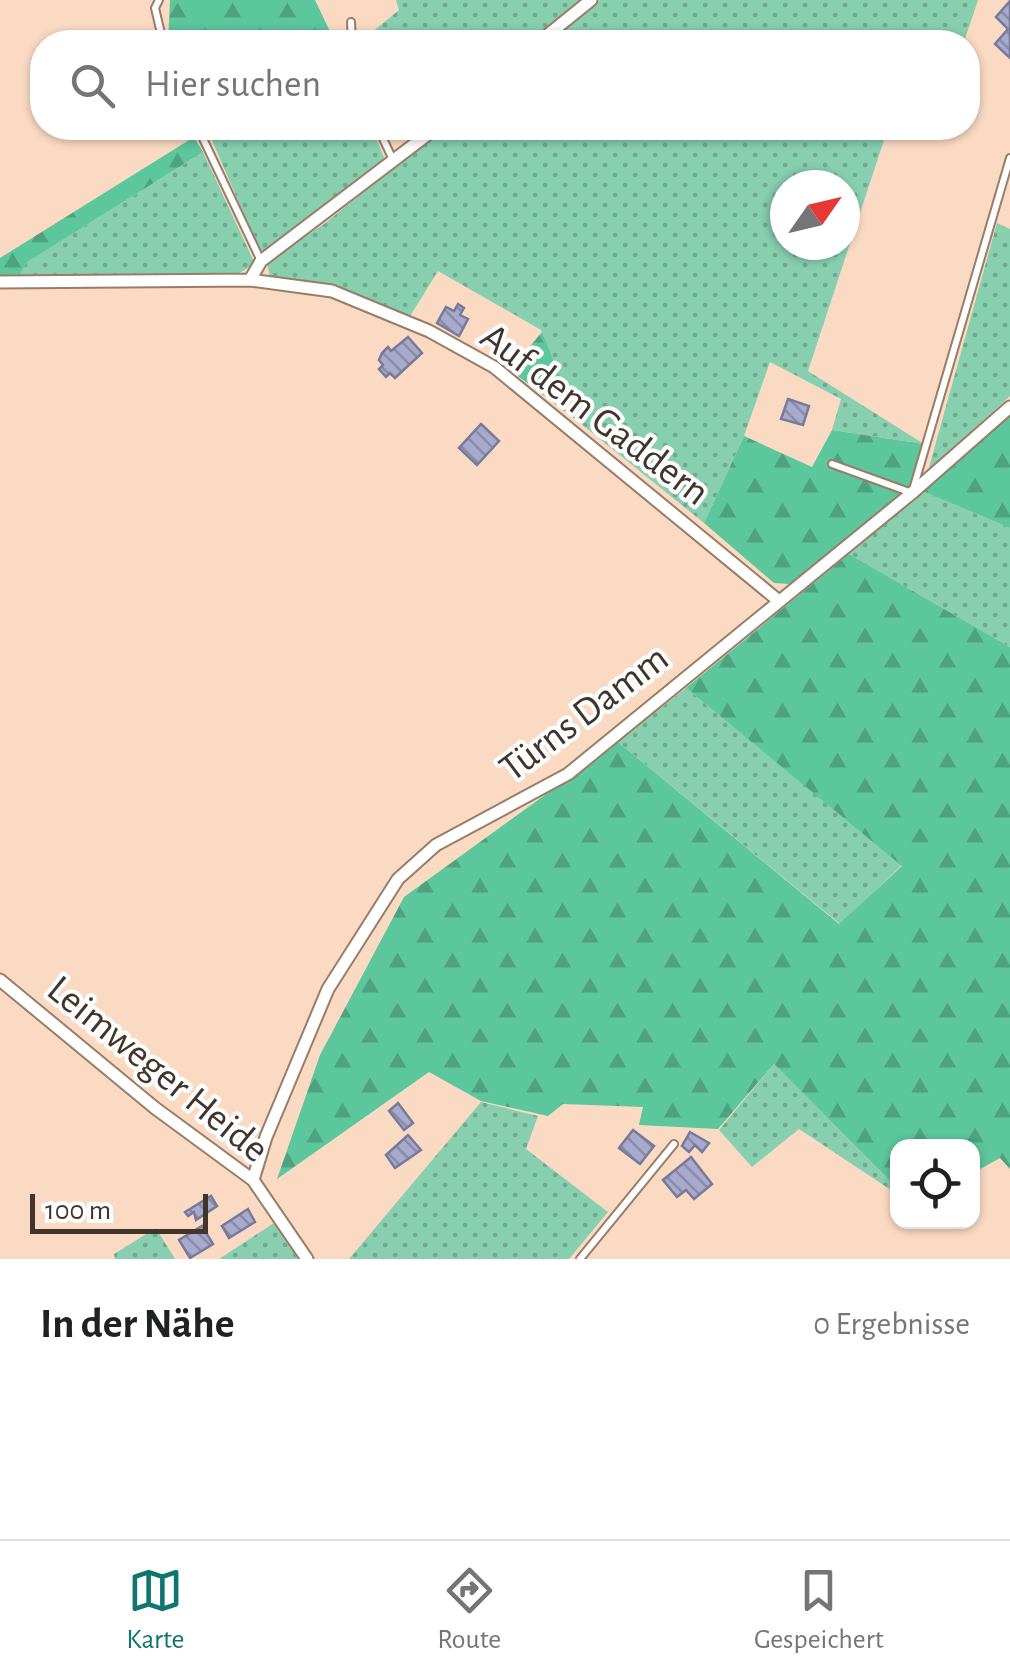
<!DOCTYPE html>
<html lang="de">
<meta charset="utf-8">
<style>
:root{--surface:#fff;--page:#f6f6f6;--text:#202124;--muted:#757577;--line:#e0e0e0;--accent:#0f766e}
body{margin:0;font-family:"Alegreya Sans",sans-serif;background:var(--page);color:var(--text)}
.controls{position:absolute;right:30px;bottom:30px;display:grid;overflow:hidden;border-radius:20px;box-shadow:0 2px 8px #0004}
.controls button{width:90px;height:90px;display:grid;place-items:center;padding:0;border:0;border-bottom:2px solid var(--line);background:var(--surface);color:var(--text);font:50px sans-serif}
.compass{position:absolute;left:770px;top:170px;width:90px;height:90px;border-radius:50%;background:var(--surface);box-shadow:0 2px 8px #0004;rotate:56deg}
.scale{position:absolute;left:30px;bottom:25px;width:178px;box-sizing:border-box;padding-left:10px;border:5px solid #41352b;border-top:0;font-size:28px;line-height:35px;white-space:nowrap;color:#41352b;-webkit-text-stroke:8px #fff;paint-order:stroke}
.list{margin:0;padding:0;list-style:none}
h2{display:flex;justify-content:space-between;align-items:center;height:130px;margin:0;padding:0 40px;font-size:42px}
h2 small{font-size:32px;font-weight:400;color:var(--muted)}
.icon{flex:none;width:55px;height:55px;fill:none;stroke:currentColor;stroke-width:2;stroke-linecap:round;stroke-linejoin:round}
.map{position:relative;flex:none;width:1010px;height:1259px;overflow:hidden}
.search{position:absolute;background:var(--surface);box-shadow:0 2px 8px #0004;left:30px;right:30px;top:30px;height:110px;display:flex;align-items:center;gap:25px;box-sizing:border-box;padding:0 35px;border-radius:40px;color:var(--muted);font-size:38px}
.sheet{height:280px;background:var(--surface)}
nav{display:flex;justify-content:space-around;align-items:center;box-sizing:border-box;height:140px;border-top:2px solid var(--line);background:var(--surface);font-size:28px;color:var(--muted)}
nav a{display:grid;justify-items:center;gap:5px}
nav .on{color:var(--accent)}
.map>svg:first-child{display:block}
.grass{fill:url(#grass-dots);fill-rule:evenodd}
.forest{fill:url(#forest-firs)}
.building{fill:url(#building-back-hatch);stroke:#777a99;stroke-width:2.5}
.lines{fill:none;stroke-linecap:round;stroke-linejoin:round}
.lane-casing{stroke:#9a7d67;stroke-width:10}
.street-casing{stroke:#9a7d67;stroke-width:15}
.lane{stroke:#fff;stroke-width:6}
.street{stroke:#fff;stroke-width:11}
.labels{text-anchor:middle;stroke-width:8;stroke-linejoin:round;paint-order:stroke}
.street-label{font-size:40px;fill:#41352b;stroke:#fff}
</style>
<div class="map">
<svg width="1010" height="1259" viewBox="0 0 1010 1259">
<defs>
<pattern id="grass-dots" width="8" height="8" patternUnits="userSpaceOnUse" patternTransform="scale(2.5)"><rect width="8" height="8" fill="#88cfb0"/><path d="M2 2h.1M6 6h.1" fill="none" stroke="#71a98f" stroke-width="1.8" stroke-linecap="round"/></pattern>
<pattern id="forest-firs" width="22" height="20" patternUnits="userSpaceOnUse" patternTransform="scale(2.5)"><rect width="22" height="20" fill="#5cc69c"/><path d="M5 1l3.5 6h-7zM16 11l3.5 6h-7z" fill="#4ea27f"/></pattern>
<pattern id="building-back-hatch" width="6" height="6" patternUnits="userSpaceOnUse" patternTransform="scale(2.5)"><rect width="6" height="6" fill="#a7aacc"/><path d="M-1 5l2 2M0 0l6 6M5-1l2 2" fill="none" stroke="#8a8ba6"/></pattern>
</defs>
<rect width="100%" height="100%" fill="#fbdac3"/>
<path class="grass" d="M 396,0 L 585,0 L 533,42 L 360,42 L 399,10 Z
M 600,0 L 978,0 L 964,42 L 547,42 Z
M 234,128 L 372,128 L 385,160 L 266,252 L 259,249 L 211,138 Z
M 443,128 L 888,128 L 808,371 L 924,444 L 832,430 L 841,399 L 770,362 L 744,436 L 704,523 L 579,422 L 541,330 L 438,271 L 409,318 L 270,278 L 267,262 L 324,224 ZM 785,185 L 845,185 L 845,245 L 785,245 Z
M 203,152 L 255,264 L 234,276 L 20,275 L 26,263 Z
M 997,223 L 1010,229 L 1010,396 L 928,471 Z
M 922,491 L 1010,528 L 1010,647 L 849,554 Z
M 686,688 L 902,865 L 840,924 L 618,742 Z
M 774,1064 L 897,1188 L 897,1194 L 799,1129 L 752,1167 L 719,1130 Z
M 481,1102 L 538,1116 L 526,1149 L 608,1212 L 569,1259 L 349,1259 Z
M 274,1223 L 298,1259 L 219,1259 Z
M 156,1228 L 175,1259 L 115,1259 L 114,1254 Z"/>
<path class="forest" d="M 170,0 L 315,0 L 335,42 L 168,42 Z
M 194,137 L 203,152 L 26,263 L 20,275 L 0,275 L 0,258 Z
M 542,332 L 579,422 L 510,370 Z
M 1010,412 L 1010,528 L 922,491 Z
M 832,430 L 924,444 L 912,485 L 789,584 L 774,583 L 704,523 L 744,436 L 812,467 Z
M 849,554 L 1010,647 L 1010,1169 L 1000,1158 L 973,1173 L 972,1146 L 898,1146 L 897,1188 L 774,1064 L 718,1129 L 639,1125 L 643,1107 L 563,1104 L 548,1116 L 481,1101 L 429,1072 L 277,1179 L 320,1055 L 404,897 L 618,742 L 839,924 L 902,866 L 686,688 Z"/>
<path class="building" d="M 1010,1 L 1010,58 L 995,44 L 1008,29 L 996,17 Z
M 458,304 L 464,308 L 460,315 L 468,319 L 459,336 L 437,323 L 446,307 L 454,311 Z
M 408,337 L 422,353 L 395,378 L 390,373 L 386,377 L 379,369 L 383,365 L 379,360 L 382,353 L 388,347 L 391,351 Z
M 788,399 L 809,406 L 803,425 L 781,419 Z
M 481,424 L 499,441 L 477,465 L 459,448 Z
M 398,1103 L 413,1123 L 404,1130 L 389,1111 Z
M 633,1130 L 654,1146 L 640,1164 L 619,1148 Z
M 690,1132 L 709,1143 L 702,1152 L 695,1145 L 689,1152 L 682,1146 Z
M 408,1135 L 421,1150 L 395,1168 L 386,1155 Z
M 691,1157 L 712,1184 L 694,1199 L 686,1190 L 677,1197 L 663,1180 Z
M 211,1196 L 217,1206 L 196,1220 L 194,1212 L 188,1216 L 185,1212 Z
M 248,1209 L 255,1222 L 229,1238 L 222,1226 Z
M 202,1226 L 213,1244 L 190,1258 L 179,1240 Z"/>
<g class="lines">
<defs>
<path id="lane" d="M 159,0 L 155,8 L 163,42
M 351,22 L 352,42
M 198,128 L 261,261
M 378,128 L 394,162
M 832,464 L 912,493 L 1010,158
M 580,1259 L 674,1144"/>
<path id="street" d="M 539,42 L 591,0
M 250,280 L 261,261 L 436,128
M 0,282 L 250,280 L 332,291 L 429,331 L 494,367 L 779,601
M 0,980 L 155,1108 L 253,1180 L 307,1259
M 253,1180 L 266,1137 L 328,989 L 398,879 L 436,845 L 568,774 L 912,493 L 1010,407"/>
</defs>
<use href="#lane" class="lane-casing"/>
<use href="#street" class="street-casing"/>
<use href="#lane" class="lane"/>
<use href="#street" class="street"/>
</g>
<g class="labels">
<g class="street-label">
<text transform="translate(596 413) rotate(37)" y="14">Auf dem Gaddern</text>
<text transform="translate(583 712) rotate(-37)" y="14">Türns Damm</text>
<text transform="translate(159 1068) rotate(39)" y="14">Leimweger Heide</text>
</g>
</g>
</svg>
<div class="controls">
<button><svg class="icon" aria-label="locate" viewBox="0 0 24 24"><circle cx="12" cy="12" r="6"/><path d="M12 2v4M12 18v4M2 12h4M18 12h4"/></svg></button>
</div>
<svg class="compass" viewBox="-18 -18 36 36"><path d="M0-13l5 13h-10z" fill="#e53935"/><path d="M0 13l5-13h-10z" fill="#757577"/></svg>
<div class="scale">100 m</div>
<div class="search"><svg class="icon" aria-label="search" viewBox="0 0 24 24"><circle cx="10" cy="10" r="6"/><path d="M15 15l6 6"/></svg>Hier suchen</div>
</div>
<section class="sheet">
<h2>In der Nähe<small>0 Ergebnisse</small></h2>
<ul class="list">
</ul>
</section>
<nav>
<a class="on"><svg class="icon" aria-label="map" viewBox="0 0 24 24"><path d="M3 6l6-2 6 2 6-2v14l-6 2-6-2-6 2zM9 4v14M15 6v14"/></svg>Karte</a>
<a><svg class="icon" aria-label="directions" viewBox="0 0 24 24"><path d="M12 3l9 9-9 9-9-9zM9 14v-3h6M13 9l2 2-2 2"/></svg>Route</a>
<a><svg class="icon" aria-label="saved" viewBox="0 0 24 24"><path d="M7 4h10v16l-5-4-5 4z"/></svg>Gespeichert</a>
</nav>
